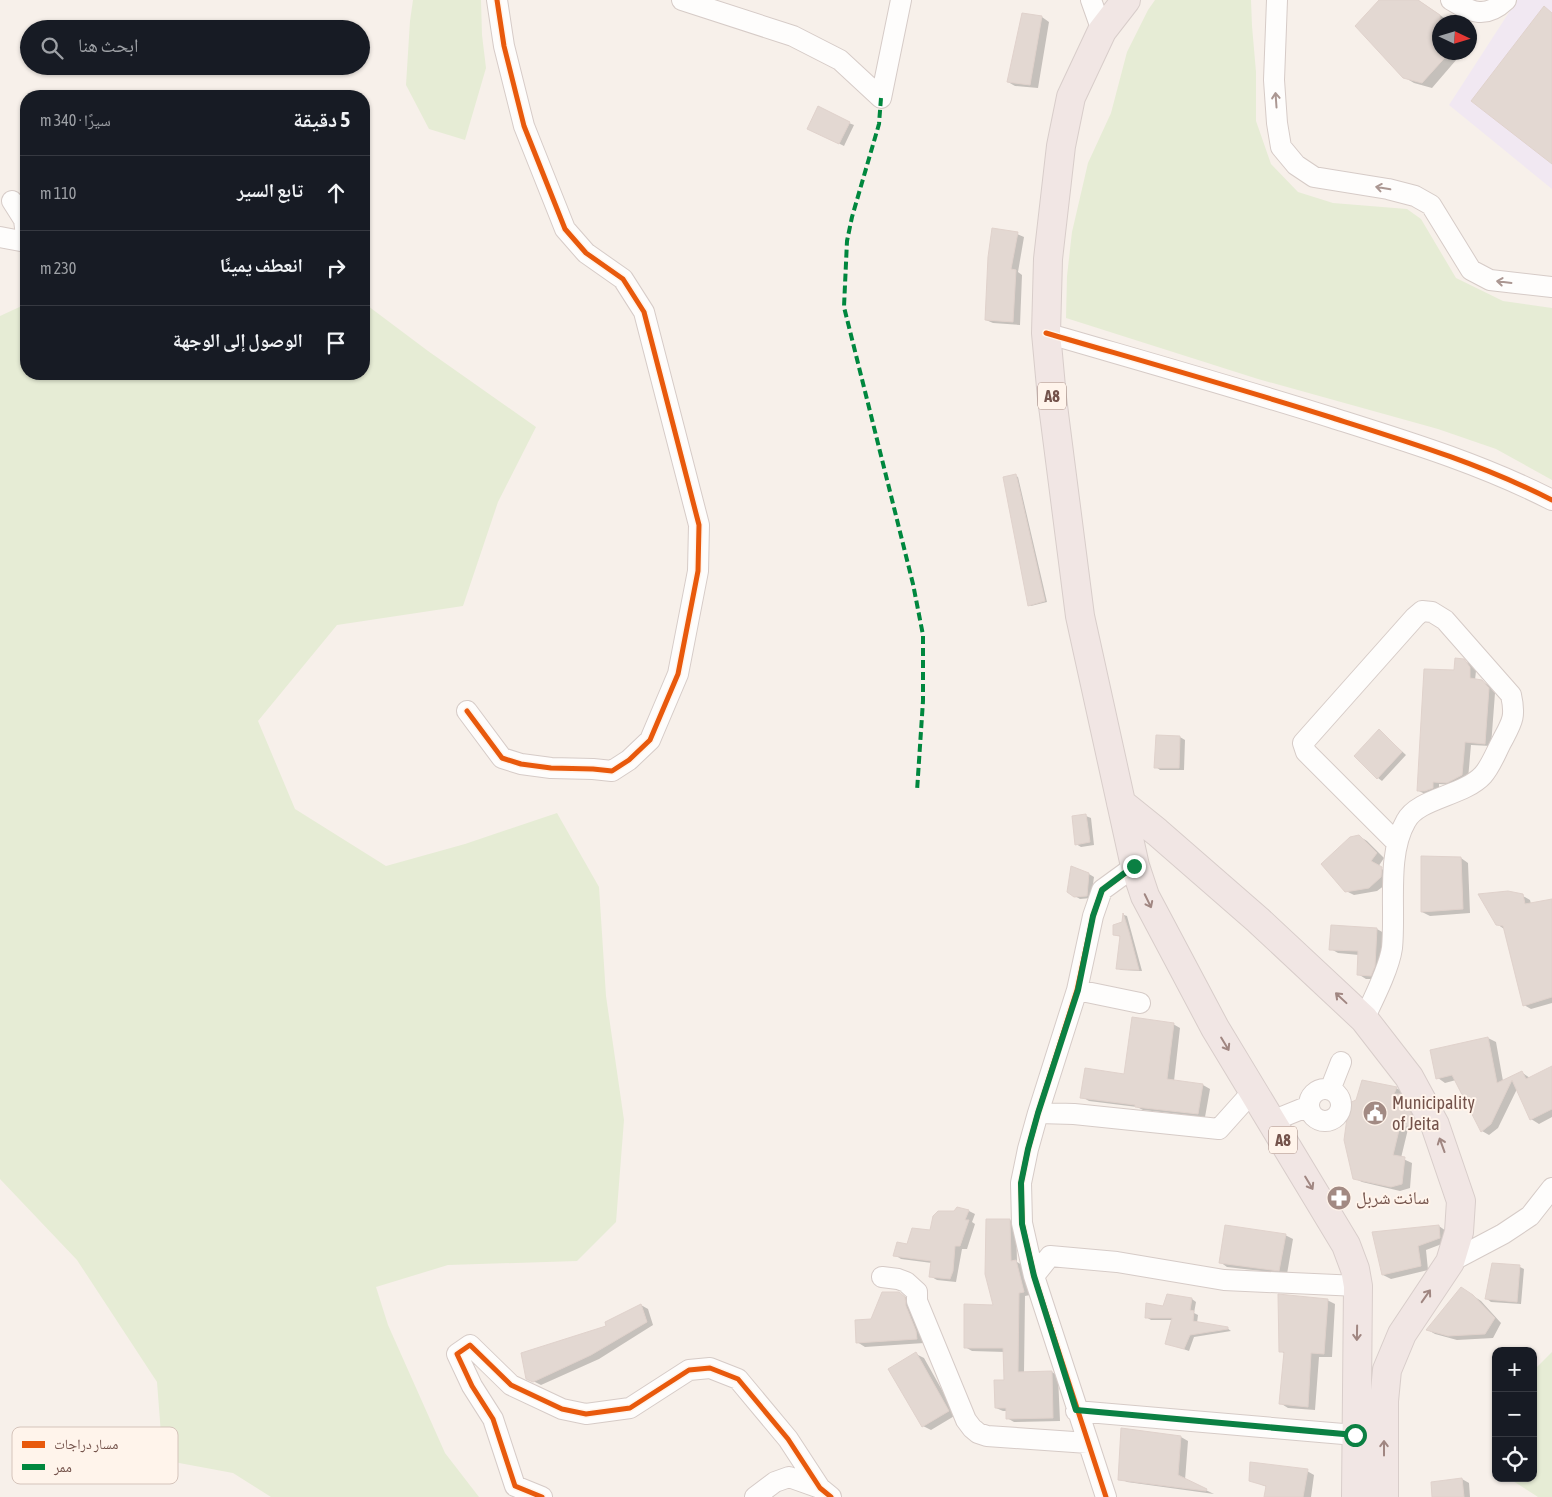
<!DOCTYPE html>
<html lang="ar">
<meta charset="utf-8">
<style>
:root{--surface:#171b24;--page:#242831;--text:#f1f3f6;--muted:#9ea1a6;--line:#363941}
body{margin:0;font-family:"Asap Condensed","Noto Naskh Arabic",sans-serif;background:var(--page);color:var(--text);direction:rtl}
.controls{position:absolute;right:15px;bottom:15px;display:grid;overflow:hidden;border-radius:10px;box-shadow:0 1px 4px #0004}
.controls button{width:45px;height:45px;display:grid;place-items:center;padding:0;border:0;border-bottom:1px solid var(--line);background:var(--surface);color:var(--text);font:25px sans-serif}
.compass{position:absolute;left:1432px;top:15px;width:45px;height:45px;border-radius:50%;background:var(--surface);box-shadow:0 1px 4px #0004;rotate:94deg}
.stop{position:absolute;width:15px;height:15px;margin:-11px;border:4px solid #0b8043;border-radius:50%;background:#fff}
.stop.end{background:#0b8043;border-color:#fff;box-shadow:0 1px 5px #0008}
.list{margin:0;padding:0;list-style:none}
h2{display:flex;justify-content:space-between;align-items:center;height:65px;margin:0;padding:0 20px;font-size:21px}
h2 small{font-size:16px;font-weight:400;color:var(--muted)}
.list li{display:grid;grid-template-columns:32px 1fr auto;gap:15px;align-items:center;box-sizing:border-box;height:75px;padding:0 20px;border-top:1px solid var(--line)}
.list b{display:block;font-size:19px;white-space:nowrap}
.list em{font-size:16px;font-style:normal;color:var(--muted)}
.icon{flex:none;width:28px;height:28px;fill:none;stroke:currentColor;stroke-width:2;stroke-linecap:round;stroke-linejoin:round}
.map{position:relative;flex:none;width:1552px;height:1497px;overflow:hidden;direction:ltr}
.search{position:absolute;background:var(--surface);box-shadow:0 1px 4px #0004;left:20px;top:20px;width:350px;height:55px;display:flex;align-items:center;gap:12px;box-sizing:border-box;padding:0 18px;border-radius:28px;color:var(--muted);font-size:19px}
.panel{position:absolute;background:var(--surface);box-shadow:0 1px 4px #0004;left:20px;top:90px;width:350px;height:290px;border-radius:20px;direction:rtl}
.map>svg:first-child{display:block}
.education{fill:#f1e8f2}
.green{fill:#e6ecd5}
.shadow{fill:#0003}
.building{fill:#e3d8d2;stroke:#e0d2cc}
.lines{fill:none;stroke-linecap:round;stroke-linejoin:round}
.minor-casing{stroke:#d6cbc7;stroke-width:22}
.highway-casing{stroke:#d8cdca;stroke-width:30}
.minor{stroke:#fefdfc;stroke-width:20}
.highway{stroke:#f1e6e4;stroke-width:28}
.quiet{stroke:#00873e;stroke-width:4;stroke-dasharray:8 4;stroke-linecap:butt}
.cycleway-casing{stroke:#fff4eb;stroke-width:8}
.cycleway{stroke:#e8590c;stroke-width:5}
.oneway{stroke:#ab9792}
.oneway2{stroke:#a08681}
.route{stroke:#0b8043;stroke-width:6}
.labels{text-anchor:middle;stroke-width:4;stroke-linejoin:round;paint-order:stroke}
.shield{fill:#fff4eb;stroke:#9e837b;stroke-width:1}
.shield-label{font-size:16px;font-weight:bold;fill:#74534b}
.poi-label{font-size:18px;fill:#74534b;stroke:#fff4eb;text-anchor:start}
.key{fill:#fff4eb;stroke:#d5c4bb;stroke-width:1}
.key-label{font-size:14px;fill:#74534b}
</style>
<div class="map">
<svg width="1552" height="1497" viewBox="0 0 1552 1497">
<rect width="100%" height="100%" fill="#f7f0ea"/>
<path class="education" d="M 1517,0 L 1552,0 L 1552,189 L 1449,105 Z"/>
<path class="green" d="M 413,0 L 481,0 L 482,35 L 486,68 L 465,140 L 429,129 L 406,85 L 410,21 Z
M 1155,0 L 1251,0 L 1252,26 L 1256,72 L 1256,121 L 1271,164 L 1298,192 L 1333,203 L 1407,209 L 1421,219 L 1456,278 L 1503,301 L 1552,308 L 1552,480 L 1496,449 L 1438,429 L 1258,379 L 1066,318 L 1067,276 L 1072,232 L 1088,163 L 1111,113 L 1127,52 L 1148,10 Z
M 364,303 L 428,351 L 536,427 L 498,502 L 463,606 L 337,625 L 258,721 L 295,809 L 386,866 L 465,844 L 557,813 L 599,887 L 606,996 L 624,1120 L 616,1222 L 577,1261 L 448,1265 L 376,1287 L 388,1325 L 445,1453 L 479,1497 L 271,1497 L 233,1473 L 163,1460 L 157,1382 L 77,1260 L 0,1179 L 0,316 L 26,304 L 26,374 L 364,374 Z
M 1552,1352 L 1552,1497 L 1538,1497 L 1513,1481 L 1513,1478 L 1533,1478 L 1533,1371 Z"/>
<path class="shadow" d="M 1381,0 L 1418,0 L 1450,22 L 1440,22 L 1440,52 L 1463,52 L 1432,88 L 1414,83 L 1404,77 Z
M 1042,17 L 1049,22 L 1038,88 L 1015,86 L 1008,82 Z
M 849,123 L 854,125 L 844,146 L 814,131 Z
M 1017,234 L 1024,237 L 1018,272 L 1022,275 L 1020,325 L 993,323 L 986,320 Z
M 1016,476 L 1018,477 L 1047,602 L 1031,606 L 1029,605 Z
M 1463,660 L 1470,664 L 1476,671 L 1475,680 L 1481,681 L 1488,685 L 1495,693 L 1491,746 L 1471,745 L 1468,779 L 1454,785 L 1439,784 L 1439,791 L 1425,794 L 1419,791 L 1455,672 Z
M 1379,730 L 1406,755 L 1382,781 L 1378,778 Z
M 1180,737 L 1185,740 L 1184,770 L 1160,770 L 1156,767 Z
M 1086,816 L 1091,818 L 1094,845 L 1081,847 L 1076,844 Z
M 1359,836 L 1367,841 L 1384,858 L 1378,867 L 1389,873 L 1389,882 L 1377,891 L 1354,895 L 1346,891 Z
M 1461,858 L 1468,863 L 1470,913 L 1430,916 L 1422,912 Z
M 1089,874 L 1094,877 L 1091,898 L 1080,899 L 1068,892 Z
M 1523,896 L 1530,900 L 1531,904 L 1552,900 L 1552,1003 L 1531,1009 L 1524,1005 L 1504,929 L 1497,924 Z
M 1124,915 L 1127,916 L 1142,971 L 1121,970 L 1117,968 L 1121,937 L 1114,934 L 1123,923 Z
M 1377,929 L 1384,933 L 1378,979 L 1366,979 L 1358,974 L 1359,955 L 1338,953 L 1331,949 Z
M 1173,1024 L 1180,1028 L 1174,1081 L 1203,1085 L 1210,1089 L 1205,1117 L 1143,1110 L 1137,1107 L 1089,1101 L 1082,1097 L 1125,1075 Z
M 1488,1038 L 1496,1042 L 1503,1081 L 1521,1072 L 1530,1078 L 1552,1070 L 1552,1117 L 1539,1124 L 1531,1119 L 1517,1089 L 1498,1128 L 1489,1135 L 1482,1131 L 1456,1080 L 1445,1083 L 1438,1078 L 1432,1051 Z
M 1396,1088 L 1404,1092 L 1402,1097 L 1409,1102 L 1408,1110 L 1416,1115 L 1421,1124 L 1418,1130 L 1408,1129 L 1401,1158 L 1412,1163 L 1410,1188 L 1400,1191 L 1362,1182 L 1354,1178 Z
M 969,1211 L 975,1214 L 972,1222 L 975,1224 L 967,1249 L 962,1249 L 956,1282 L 937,1280 L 930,1276 L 932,1263 L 901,1259 L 895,1255 L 908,1245 Z
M 1010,1220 L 1016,1224 L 1017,1262 L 1022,1265 L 1030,1295 L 1025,1296 L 1024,1373 L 1052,1372 L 1058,1376 L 1060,1421 L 1014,1422 L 1007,1418 L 1007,1411 L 1003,1411 L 996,1408 L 1006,1381 L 1005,1352 L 972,1351 L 965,1347 L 995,1306 Z
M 1439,1226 L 1446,1231 L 1447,1242 L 1426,1250 L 1428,1270 L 1391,1279 L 1383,1275 Z
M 1285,1235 L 1293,1239 L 1287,1274 L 1227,1267 L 1220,1262 Z
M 1520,1267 L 1524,1269 L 1521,1304 L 1491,1302 L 1487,1299 Z
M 899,1293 L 907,1298 L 924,1343 L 865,1347 L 857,1342 L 872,1320 Z
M 1469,1293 L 1481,1301 L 1501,1323 L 1493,1338 L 1457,1340 L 1435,1334 L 1428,1330 Z
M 1192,1299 L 1196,1302 L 1194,1313 L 1198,1315 L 1197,1323 L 1227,1328 L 1231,1331 L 1194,1337 L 1189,1351 L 1166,1343 L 1173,1320 L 1151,1320 L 1146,1317 Z
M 1327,1300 L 1335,1304 L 1332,1357 L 1319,1357 L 1315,1410 L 1288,1408 L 1280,1403 L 1285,1354 L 1281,1351 Z
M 641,1305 L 648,1309 L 653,1325 L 599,1359 L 541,1385 L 527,1378 Z
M 916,1354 L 924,1358 L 956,1415 L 931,1430 L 923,1426 Z
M 1181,1437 L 1188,1441 L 1185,1480 L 1214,1494 L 1127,1482 L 1119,1478 Z
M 1307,1471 L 1314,1475 L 1311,1497 L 1265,1497 L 1267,1487 L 1250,1480 Z
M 1462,1479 L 1469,1483 L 1470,1497 L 1433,1497 Z"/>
<path class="building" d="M 1379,0 L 1418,0 L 1440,15 L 1440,52 L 1450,52 L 1422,83 L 1403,78 L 1355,26 Z
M 1544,6 L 1552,13 L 1552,164 L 1471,101 Z
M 1022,13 L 1042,16 L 1030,85 L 1007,82 Z
M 818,106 L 850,122 L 839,144 L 807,129 Z
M 992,228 L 1018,232 L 1011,269 L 1016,270 L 1013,322 L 985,320 L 988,257 Z
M 1016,474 L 1045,601 L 1028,606 L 1003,477 Z
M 1455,658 L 1464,659 L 1470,667 L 1470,678 L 1482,680 L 1489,688 L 1485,744 L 1465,742 L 1462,775 L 1447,783 L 1433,782 L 1433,788 L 1425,791 L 1417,791 L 1424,669 L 1454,670 Z
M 1379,729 L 1402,752 L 1377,779 L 1354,756 Z
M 1156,735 L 1180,736 L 1179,768 L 1154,768 Z
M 1086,814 L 1090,842 L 1075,845 L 1072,816 Z
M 1359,835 L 1377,853 L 1371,861 L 1382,867 L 1381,877 L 1369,888 L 1345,892 L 1321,864 L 1350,837 Z
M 1421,856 L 1461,857 L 1463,909 L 1421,912 Z
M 1071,866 L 1089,873 L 1087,896 L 1074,897 L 1067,892 Z
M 1508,891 L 1523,894 L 1525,904 L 1552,899 L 1552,997 L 1523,1006 L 1503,926 L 1496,925 L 1478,894 Z
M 1123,913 L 1129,932 L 1139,970 L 1116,969 L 1120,936 L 1113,935 L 1113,925 L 1122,922 Z
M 1331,925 L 1377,928 L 1375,966 L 1371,976 L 1357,975 L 1358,951 L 1329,950 Z
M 1132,1017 L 1174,1023 L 1167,1079 L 1203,1084 L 1198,1114 L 1135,1107 L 1135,1105 L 1080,1098 L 1085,1068 L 1124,1074 Z
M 1488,1037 L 1497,1083 L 1522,1071 L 1526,1079 L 1552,1066 L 1552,1109 L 1530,1120 L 1512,1080 L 1491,1124 L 1481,1132 L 1452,1075 L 1436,1079 L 1430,1050 Z
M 1362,1080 L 1397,1087 L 1394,1094 L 1401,1094 L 1402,1097 L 1400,1106 L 1409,1109 L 1414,1119 L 1411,1126 L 1400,1126 L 1393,1155 L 1405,1157 L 1402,1184 L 1391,1187 L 1353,1179 L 1344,1140 L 1349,1103 L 1356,1100 Z
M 957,1207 L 969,1210 L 965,1220 L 969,1220 L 960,1246 L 955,1246 L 953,1271 L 950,1279 L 929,1277 L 931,1261 L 893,1256 L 897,1242 L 907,1244 L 912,1228 L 930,1230 L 933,1216 L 938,1211 L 954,1211 Z
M 986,1219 L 1010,1219 L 1011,1261 L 1016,1260 L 1024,1292 L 1019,1293 L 1018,1372 L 1052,1371 L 1053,1418 L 1006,1419 L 1006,1408 L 995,1408 L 994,1380 L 1004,1380 L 1003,1348 L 964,1348 L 964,1304 L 993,1305 L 985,1274 Z
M 1225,1225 L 1286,1234 L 1279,1271 L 1219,1263 Z
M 1439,1225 L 1440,1238 L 1418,1246 L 1421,1266 L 1382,1275 L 1372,1232 Z
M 1492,1263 L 1520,1265 L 1517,1302 L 1485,1299 Z
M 1461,1287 L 1473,1295 L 1495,1318 L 1485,1334 L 1448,1336 L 1426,1330 Z
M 882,1292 L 899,1292 L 905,1297 L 906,1306 L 916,1331 L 917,1339 L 856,1343 L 855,1320 L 871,1319 Z
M 1167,1294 L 1192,1298 L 1190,1310 L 1194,1311 L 1193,1321 L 1228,1327 L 1228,1329 L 1190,1335 L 1184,1349 L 1165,1344 L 1172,1318 L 1145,1318 L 1146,1303 L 1163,1306 Z
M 1278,1294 L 1328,1299 L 1324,1354 L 1311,1353 L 1308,1407 L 1279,1404 L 1284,1352 L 1279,1352 Z
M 641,1304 L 647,1322 L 591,1355 L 533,1382 L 526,1379 L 521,1353 L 606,1326 L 605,1322 Z
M 916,1352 L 949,1411 L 922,1427 L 888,1369 Z
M 1121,1428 L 1181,1436 L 1178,1475 L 1207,1489 L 1206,1491 L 1118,1480 Z
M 1250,1462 L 1308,1469 L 1303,1497 L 1264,1497 L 1266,1486 L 1249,1481 Z
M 1462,1478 L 1464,1497 L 1432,1497 L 1431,1482 Z"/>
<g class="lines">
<defs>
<path id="minor" d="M 682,0 L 793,36 L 840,60 L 881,98 L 901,0
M 1091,0 L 1102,31
M 1277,0 L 1274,80 L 1277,123 L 1281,147 L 1296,165 L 1314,177 L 1388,189 L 1415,196 L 1431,205 L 1471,270 L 1490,280 L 1552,287
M 1451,0 C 1472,13 1486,19 1506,0
M 12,201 L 24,220 L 26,235
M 0,237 L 26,242
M 1046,333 C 1142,361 1238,388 1333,418 C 1409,442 1481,464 1552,500
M 467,711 L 502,758 L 521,764 L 551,768 L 593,769 L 612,771 L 629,760 L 650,740 L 678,674 L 698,571 L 699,525 L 644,312 L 623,279 L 586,253 L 565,229 L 524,126 L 504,46 L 497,0
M 1077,990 L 1140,1003
M 1364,1019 C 1373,1000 1389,969 1392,948 C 1396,909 1386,855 1406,821 C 1418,798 1464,796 1483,775 C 1491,766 1496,752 1502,741 C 1512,722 1516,717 1511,695 L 1445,620 L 1432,612 L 1422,611 L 1415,617 L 1303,743 L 1306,752 L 1396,842
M1309 1105a16 16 0 1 1 32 0a16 16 0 1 1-32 0Z
M 1330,1090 L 1341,1062
M 1038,1113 L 1074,1114 L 1219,1129 L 1253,1091
M 1272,1121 L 1309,1106
M 1450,1262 L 1503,1234 L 1530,1216 L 1552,1188
M 1034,1276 L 1050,1256 L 1117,1262 L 1224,1280 L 1358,1286
M 882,1277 L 898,1279 L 906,1282 L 917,1292 L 917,1301 L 966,1420 L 972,1428 L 978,1433 L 987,1436 L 1088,1443
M 1076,1411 L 1355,1435
M 542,1497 L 515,1486 L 493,1419 L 472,1386 L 457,1354 L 470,1345 L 511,1385 L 562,1409 L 586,1414 L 630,1408 L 689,1370 L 710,1368 L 738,1379 L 788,1439 L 820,1488 L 831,1497
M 755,1497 L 775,1482 L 789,1477 L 820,1488
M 1106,1497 L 1034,1276 L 1022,1223 L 1021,1183 L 1028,1149 L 1038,1113 L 1077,990 L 1093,916 L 1102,890 L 1135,866"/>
<path id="highway" d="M 1126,0 L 1102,31 L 1071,97 L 1061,146 L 1048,259 L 1046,333 L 1052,398 L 1080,616 L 1135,866 L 1145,896 L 1215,1028 L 1346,1245 L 1355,1269 L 1358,1286 L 1356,1497
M 1121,803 L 1157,832 L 1258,920 L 1364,1019 L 1409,1077 L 1435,1125 L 1461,1201 L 1459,1232 L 1450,1262 L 1402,1334 L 1387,1370 L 1384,1401 L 1384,1497"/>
</defs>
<use href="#minor" class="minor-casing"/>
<use href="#highway" class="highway-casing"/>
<use href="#minor" class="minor"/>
<use href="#highway" class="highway"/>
<path class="quiet" d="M 881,98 L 879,124 L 852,217 L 847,241 L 844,307 L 913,584 L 923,635 L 923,701 L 917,791"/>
<defs>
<path id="cycleway" d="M 1046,333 C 1142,361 1238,388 1333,418 C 1409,442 1481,464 1552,500
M 467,711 L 502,758 L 521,764 L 551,768 L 593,769 L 612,771 L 629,760 L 650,740 L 678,674 L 698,571 L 699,525 L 644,312 L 623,279 L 586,253 L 565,229 L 524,126 L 504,46 L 497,0
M 542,1497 L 515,1486 L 493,1419 L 472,1386 L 457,1354 L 470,1345 L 511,1385 L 562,1409 L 586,1414 L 630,1408 L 689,1370 L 710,1368 L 738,1379 L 788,1439 L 820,1488 L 831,1497
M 1106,1497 L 1034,1276 L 1022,1223 L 1021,1183 L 1028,1149 L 1038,1113 L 1077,990 L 1093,916 L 1102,890 L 1135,866"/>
</defs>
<use href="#cycleway" class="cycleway-casing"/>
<use href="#cycleway" class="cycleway"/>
</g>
<defs><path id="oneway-shaft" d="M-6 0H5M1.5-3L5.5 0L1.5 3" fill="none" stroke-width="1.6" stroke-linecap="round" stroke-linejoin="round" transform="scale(1.25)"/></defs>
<g class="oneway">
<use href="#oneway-shaft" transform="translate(1276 100) rotate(-94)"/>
<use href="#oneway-shaft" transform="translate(1383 188) rotate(-170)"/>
<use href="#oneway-shaft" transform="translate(1504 282) rotate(-173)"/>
</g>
<g class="oneway2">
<use href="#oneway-shaft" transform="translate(1148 901) rotate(64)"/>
<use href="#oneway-shaft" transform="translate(1341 998) rotate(-137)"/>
<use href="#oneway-shaft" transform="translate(1225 1044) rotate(59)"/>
<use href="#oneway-shaft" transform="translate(1442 1145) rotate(-110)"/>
<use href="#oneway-shaft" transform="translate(1309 1183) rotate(59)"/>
<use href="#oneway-shaft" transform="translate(1426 1296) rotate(-55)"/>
<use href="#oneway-shaft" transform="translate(1357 1333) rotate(91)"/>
<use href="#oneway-shaft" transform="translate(1384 1448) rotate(-90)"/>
</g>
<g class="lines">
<path class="route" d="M 1134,866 L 1102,890 L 1093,916 L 1078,990 L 1038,1113 L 1028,1149 L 1021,1183 L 1022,1224 L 1034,1276 L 1076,1410 L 1355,1435"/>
</g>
<defs>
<symbol id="civic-disc" viewBox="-11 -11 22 22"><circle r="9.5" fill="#a28a83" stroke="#fff4eb"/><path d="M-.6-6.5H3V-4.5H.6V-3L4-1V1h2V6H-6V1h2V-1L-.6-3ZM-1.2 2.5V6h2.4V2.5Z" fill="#fff"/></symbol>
<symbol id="pharmacy-disc" viewBox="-11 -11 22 22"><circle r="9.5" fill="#a28a83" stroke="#fff4eb"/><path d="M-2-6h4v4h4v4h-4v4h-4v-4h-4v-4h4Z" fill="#fff"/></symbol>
</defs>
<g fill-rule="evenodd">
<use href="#civic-disc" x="1361" y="1099" width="28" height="28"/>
<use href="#pharmacy-disc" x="1325" y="1184" width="28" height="28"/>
</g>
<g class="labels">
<g class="shield">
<rect x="1038" y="382.5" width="28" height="27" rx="4"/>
<rect x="1269" y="1126.5" width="28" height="27" rx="4"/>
</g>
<g class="shield-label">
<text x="1052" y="402">A8</text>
<text x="1283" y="1146">A8</text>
</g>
<g class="poi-label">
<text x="1392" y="1109">Municipality<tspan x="1392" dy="21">of Jeita</tspan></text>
<text x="1356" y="1204">سانت شربل</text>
</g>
</g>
<rect x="12" y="1427" width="166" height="57" rx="8" class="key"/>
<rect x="22" y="1441" width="23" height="7" fill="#e8590c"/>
<rect x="22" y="1464" width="23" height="6" fill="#00873e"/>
<g class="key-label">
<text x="54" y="1449">مسار دراجات</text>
<text x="54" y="1472">ممر</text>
</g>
</svg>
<div class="controls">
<button>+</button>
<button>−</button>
<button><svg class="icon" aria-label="locate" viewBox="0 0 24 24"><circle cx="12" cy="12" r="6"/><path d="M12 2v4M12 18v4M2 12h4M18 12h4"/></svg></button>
</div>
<svg class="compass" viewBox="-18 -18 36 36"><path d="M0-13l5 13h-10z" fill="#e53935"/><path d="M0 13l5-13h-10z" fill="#9ea1a6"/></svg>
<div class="stop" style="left:1355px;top:1435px"></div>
<div class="stop end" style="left:1134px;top:866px"></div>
<div class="search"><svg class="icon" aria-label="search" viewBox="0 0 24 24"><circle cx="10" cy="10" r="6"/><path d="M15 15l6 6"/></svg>ابحث هنا</div>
<section class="panel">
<h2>5 دقيقة<small>سيرًا · 340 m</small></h2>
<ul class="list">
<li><svg class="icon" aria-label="ahead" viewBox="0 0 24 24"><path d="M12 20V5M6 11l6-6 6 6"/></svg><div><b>تابع السير</b></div><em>110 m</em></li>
<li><svg class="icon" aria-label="right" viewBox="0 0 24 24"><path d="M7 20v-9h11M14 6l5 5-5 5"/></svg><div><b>انعطف يمينًا</b></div><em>230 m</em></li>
<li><svg class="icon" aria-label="arrive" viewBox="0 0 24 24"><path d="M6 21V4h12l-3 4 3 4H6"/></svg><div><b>الوصول إلى الوجهة</b></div></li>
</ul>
</section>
</div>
